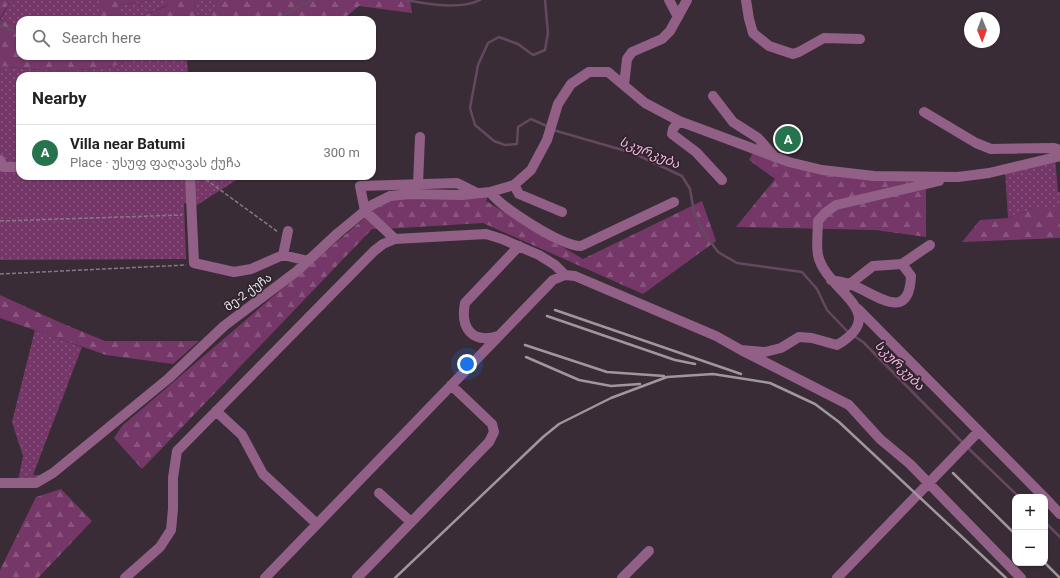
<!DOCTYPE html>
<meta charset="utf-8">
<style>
:root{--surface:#fff;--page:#f6f6f6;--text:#222;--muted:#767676;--line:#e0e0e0;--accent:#26744e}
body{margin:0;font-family:Roboto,"Noto Sans Georgian",sans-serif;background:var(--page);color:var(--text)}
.controls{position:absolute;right:12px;bottom:12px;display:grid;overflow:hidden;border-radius:8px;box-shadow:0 1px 3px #0004}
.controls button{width:36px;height:36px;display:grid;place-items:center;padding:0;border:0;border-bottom:1px solid var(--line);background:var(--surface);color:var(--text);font:20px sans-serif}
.compass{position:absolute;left:964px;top:12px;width:36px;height:36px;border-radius:50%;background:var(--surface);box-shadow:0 1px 3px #0004;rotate:179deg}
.you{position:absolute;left:467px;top:364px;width:14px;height:14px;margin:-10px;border:3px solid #fff;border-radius:50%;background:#1a73e8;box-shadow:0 0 0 6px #1a73e833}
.badge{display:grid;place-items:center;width:26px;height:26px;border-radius:50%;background:var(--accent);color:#fff;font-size:13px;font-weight:700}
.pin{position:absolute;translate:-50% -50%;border:2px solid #fff;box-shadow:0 1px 4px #0006}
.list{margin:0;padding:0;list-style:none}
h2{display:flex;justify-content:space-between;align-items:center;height:52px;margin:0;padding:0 16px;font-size:17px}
h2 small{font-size:13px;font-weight:400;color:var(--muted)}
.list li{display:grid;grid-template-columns:26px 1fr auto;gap:12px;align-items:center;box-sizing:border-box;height:56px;padding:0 16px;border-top:1px solid var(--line)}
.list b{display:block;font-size:15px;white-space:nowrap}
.list p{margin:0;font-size:13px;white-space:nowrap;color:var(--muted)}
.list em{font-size:13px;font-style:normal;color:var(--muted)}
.icon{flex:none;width:22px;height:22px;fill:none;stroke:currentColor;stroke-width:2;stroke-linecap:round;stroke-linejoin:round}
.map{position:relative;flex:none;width:1060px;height:578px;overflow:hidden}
.search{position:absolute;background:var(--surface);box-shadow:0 1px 3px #0004;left:16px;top:16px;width:360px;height:44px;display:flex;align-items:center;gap:10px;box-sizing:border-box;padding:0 14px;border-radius:12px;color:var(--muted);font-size:15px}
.panel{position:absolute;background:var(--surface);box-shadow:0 1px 3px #0004;left:16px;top:72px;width:360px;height:108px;border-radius:12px}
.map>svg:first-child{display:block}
.grass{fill:url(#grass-dots)}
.forest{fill:url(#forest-firs)}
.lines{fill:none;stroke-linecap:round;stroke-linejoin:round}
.stream{stroke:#654860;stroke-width:2.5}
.path{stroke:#857a82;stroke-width:1.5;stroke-dasharray:4 2;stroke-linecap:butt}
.minor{stroke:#925f86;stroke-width:10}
.rail{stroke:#a0969e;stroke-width:2.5}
.labels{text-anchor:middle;stroke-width:3.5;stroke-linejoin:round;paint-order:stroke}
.street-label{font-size:12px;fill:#ebe3e9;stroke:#2f232c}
.water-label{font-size:13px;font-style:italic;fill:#f5b5e5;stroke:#2f232c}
</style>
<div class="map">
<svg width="1060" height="578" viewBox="0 0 1060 578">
<defs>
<pattern id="grass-dots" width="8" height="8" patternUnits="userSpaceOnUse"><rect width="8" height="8" fill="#753768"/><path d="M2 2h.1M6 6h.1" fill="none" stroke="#89547e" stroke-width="1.8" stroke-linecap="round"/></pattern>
<pattern id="forest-firs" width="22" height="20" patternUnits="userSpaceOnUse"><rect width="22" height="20" fill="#753768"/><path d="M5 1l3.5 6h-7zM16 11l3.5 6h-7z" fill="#89547e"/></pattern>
</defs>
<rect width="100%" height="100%" fill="#392c36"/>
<path class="grass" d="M 11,0 L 100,0 L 100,16 L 84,20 L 20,20 L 20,26 L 0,20 Z
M 151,0 L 168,0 L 169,4 L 139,18 L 120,19 L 120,5 Z
M 195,0 L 218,0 L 210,20 L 206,20 L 194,13 Z
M 134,56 L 187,56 L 188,76 L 20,76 L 20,176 L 235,176 L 238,179 L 197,205 L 184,203 L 186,259 L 0,260 L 0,66 C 38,71 80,73 118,65 C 123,64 129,59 134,56 Z
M 1055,157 L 1058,192 L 1060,192 L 1060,208 L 1035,208 L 1008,218 L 1005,170 Z
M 35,330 L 82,347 L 33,475 L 43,475 L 36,480 L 18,481 L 23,456 L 12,422 Z"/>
<path class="forest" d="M 0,0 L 11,0 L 0,18 Z
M 100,0 L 151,0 L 120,5 L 121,19 L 139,18 L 168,5 L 168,0 L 195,0 L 194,13 L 206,20 L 84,20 L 100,16 Z
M 218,0 L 410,0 L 412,13 L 359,6 L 342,20 L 210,20 Z
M 0,20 L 20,26 L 20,56 L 134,56 C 129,59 123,64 118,65 C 80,73 38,71 0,66 Z
M 755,149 L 789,162 L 926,178 L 926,237 L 875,230 L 736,227 L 775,179 L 749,160 Z
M 490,192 L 486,201 L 583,259 L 702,201 L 716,241 L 643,294 L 483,223 L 384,229 L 365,211 L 383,199 Z
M 1035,208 L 1060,208 L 1060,238 L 962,242 L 980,220 L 1008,218 Z
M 367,216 L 379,229 L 372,229 L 142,469 L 114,438 L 122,426 Z
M 0,295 L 59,322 L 105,341 L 199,341 L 173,364 L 106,355 L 0,318 Z
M 61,489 L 92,521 L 38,578 L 0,578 L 0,570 L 36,497 Z"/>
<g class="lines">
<path class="stream" d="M 406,0 C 427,4 461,10 480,0
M 545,0 L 548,33 L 545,50 L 533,55 L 518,44 L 499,37 L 488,43 L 478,65 L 470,108 L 475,125 L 494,141 L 505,145 L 517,144 L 518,127 L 531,119 L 549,127
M 151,20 L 162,20
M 277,20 L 299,6 L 312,0
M 0,26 L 20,33
M 553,130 L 633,153 L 682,176 L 690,189 L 694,212 L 702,230 L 718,252 L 737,263 L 802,272 L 817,289 L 827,310 L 848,332
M 854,336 L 863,342 L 963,443
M 967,447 L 1019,497
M 1045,522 L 1060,537"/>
<path class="path" d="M 201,176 L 278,232
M 0,221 L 182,215
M 0,274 L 186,265"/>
<path class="minor" d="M 669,0 L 678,17
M 746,0 L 749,19 L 753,33 L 769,46 L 793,54 L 799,52 L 824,38 L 860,39
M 624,85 L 627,59 L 632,52 L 662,39 L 670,31 L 687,0
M 713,96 L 733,122 L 758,138 L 775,157
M 924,112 L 976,143 L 991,149 L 1054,148 L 1060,150
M 679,121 L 673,129 L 672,134 L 696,152 L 722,180
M 0,160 L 3,167 L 20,167
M 190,176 L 194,263 L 234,272 L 251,269 L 283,255 L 308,261
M 939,181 L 836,205 L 825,213 L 818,221 C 818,232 816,244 818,255 C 825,291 893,312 837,345 L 812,338 L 799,337 L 781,348 L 765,352 L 741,350 L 849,405 L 880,439 L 910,464 L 1021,578
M 514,185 L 519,194 L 562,212
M 414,190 L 418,184 L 420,137
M 490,192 C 502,208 561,246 581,246 L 674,202
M 477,193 L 457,183 L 360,186 L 365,211 L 395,239 L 486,234 L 502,239 L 539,255 L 555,265 L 565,275
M 283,255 L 288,231
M 831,280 C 837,281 844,282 850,284 C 875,293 909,325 911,276 L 902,264
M 846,287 L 873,266 L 902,264 L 930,245
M 858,309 L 1044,497
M 498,336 C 472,344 460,328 465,303 L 519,246
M 216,411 L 242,435 L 263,474 L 317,524
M 0,483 L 36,483 L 53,473 L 169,378 L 224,326 L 297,271 L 338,233 L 372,205 L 390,196 L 410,194 L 462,195 L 490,192 L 514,185 L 531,170 L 547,140 L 558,104 L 571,84 L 589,72 L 608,72 L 645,103 L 679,121 L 789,162 L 822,170 L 874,176 L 958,177 L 989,173 L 1060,156
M 379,493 L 411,522
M 1045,498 L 1060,514
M 125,578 L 160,547 L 171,530 L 173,509 L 173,478 L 177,451 L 374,251 L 383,244 L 395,239
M 265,578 L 553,280 L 565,275 L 575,276 L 716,336 L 741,350
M 357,578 L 489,442 L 494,432 L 492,424 L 451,385
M 622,578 L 649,551
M 837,578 L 979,431"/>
<path class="rail" d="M 555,310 L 741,374
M 547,316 L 675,360 L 695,364
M 525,345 L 607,372 L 664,376
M 526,357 L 579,380 L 611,386 L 640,384
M 953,473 L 1015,534
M 1045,563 L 1060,578
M 395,578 L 543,437 L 559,424 L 611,398 L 667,377 L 713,374 L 770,383 L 815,404 L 839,422 L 1006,578"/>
</g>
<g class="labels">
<g class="street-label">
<text transform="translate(248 292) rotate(-36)" y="4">მე-2 ქუჩა</text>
</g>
<g class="water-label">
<text transform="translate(650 152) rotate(22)" y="5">სკურკუბა</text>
<text transform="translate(900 365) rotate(45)" y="5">სკურკუბა</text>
</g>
</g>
</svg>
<div class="controls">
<button>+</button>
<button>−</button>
</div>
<svg class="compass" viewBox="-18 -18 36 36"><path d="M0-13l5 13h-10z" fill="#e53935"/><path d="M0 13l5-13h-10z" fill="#767676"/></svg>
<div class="you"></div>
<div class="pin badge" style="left:788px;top:139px">A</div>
<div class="search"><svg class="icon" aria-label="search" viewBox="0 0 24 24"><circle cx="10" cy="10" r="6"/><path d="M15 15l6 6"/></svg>Search here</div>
<section class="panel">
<h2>Nearby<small></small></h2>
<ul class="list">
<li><span class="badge">A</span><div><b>Villa near Batumi</b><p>Place · უსუფ ფაღავას ქუჩა</p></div><em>300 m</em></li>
</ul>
</section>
</div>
